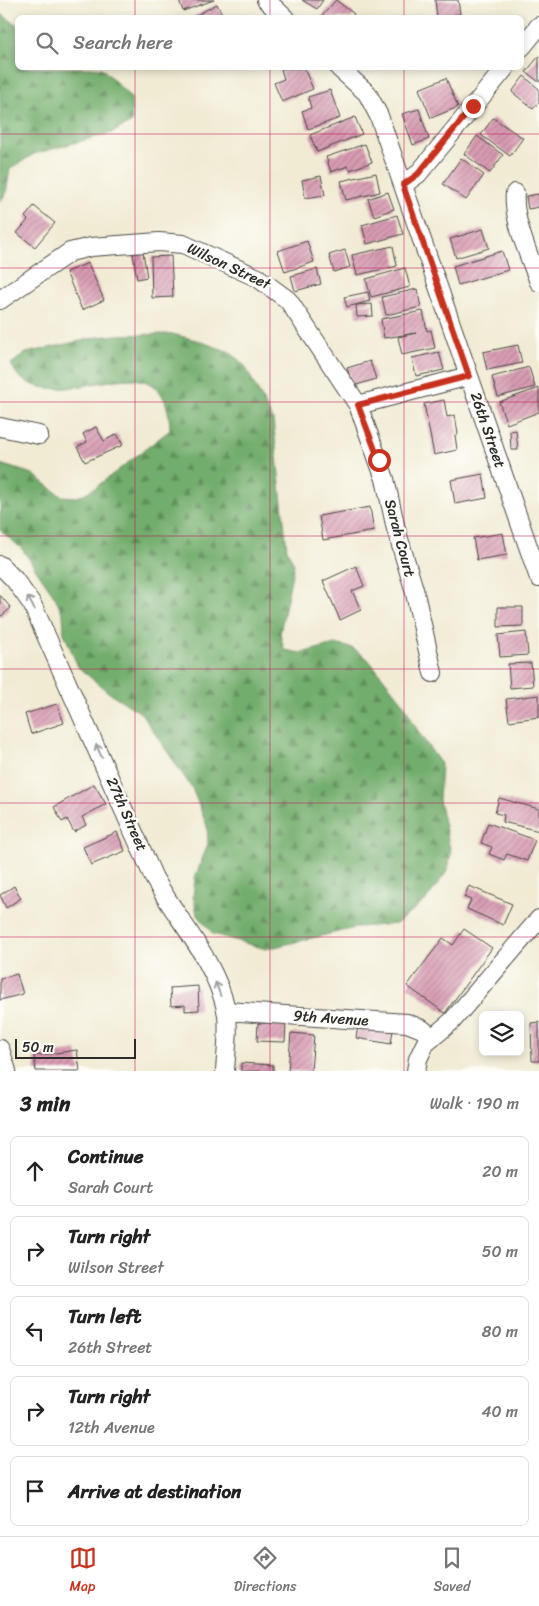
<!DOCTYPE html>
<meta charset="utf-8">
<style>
:root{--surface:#fff;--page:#f6f6f6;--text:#222;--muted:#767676;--line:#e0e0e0;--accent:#c8321e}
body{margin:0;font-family:Sriracha,sans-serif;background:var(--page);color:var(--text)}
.controls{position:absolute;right:15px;bottom:15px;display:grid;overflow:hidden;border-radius:8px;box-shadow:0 2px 8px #0003}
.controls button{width:45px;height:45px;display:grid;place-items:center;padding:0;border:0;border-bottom:1px solid var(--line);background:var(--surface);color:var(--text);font:25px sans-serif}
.scale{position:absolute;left:15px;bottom:12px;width:121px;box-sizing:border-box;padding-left:5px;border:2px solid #2b2b2b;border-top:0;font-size:14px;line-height:18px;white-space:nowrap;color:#2b2b2b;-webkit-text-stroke:4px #fdfcf7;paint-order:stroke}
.stop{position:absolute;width:15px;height:15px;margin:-11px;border:4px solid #c8321e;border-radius:50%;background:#fff}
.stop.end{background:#c8321e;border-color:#fff;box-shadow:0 1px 5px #0008}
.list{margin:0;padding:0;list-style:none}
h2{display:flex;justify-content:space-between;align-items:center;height:65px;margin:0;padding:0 20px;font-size:21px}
h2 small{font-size:16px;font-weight:400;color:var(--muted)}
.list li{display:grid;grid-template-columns:32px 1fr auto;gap:15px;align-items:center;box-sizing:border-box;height:70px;margin:0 10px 10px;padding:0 10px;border:1px solid var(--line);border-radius:8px}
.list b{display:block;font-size:19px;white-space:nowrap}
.list p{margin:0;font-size:16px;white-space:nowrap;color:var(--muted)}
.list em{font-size:16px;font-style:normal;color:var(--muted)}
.icon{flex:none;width:28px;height:28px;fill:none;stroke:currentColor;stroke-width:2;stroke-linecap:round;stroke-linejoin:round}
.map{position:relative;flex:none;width:539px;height:1071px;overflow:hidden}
.search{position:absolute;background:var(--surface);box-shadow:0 2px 8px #0003;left:15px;right:15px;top:15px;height:55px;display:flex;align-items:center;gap:12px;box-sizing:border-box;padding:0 18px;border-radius:8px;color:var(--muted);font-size:19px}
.sheet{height:465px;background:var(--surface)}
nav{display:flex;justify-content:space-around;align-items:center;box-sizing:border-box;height:70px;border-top:1px solid var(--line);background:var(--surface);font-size:14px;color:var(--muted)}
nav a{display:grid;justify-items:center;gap:2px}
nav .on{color:var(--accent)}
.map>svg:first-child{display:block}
.forest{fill:url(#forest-firs);stroke:#4e6c4c}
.building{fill:url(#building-hatch)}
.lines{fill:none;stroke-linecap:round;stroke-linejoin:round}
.minor-casing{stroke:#494844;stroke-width:20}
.minor{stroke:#fff;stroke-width:18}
.oneway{stroke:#a0a0a0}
.route{stroke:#c8321e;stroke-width:6}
.grid{fill:none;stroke:#c2185b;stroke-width:1;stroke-opacity:0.55}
.labels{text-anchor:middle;stroke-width:5;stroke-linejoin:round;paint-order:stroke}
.street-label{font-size:15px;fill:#2b2b2b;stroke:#fdfcf7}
</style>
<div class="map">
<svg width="539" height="1071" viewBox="0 0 539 1071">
<defs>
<pattern id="forest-firs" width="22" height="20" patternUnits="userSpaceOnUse" patternTransform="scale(1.25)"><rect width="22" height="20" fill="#72ad6c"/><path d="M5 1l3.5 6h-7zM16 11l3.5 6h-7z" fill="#5e8d59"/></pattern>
<pattern id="building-hatch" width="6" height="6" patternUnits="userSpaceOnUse" patternTransform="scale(1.25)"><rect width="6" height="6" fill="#d99cb4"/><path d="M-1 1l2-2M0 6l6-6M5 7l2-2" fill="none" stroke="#b07f93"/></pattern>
</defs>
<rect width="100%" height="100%" fill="#fdfcf7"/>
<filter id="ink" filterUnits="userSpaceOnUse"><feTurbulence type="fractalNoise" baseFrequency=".02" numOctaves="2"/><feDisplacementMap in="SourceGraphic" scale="10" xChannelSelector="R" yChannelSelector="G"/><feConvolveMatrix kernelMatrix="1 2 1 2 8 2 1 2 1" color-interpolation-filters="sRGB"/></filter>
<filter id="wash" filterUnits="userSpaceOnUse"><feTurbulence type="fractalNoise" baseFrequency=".0096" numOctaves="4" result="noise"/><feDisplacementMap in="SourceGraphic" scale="20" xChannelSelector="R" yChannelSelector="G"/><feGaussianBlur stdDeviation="1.12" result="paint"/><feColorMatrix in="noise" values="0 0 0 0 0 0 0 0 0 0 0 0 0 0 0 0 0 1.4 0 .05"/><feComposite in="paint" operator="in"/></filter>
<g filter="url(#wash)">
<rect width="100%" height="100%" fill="#f1ebd3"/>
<path class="forest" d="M 0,13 L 17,25 L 18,68 L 102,68 L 131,98 L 132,122 L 111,133 L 34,154 L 10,169 L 6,194 L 0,201 Z
M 172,334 L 196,340 L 230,352 L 245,366 L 273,420 L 287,549 L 294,564 L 280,633 L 284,650 L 301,653 L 335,644 L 352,648 L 367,658 L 402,701 L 419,733 L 441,764 L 439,800 L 451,853 L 448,870 L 426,900 L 396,924 L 359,927 L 266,949 L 213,934 L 197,914 L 193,896 L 195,878 L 208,844 L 207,826 L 192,788 L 141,713 L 108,692 L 78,667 L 64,633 L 63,614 L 55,597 L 22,549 L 0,530 L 0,464 L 33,474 L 61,496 L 78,497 L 95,488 L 170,430 C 167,330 72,415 22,379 C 17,376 14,369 11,364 L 26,353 L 98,337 L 116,335 Z"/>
<g id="blocks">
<path class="building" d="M 179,0 L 214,0 L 183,11 Z
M 302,0 L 323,0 L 317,9 Z
M 336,0 L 354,14 L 351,18 L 320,18 Z
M 435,0 L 458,0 L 460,14 L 437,18 Z
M 217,4 L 224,18 L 191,18 Z
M 539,56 L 539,82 L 526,72 Z
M 286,68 L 304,68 L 313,89 L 282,102 L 274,83 L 284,79 L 281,69 Z
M 524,76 L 539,89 L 539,102 L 533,109 L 512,92 Z
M 446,78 L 458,107 L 431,118 L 419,89 Z
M 330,90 L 340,118 L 308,129 L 302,111 L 311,108 L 308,97 Z
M 419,109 L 429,139 L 413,145 L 402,114 Z
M 355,117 L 362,134 L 317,152 L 310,135 Z
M 493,118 L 523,138 L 510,156 L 481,135 Z
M 477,136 L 503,155 L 490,173 L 464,154 Z
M 365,144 L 372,162 L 350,170 L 348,166 L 331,172 L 326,157 Z
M 461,158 L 484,175 L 466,200 L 443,184 Z
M 376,173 L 380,192 L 346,200 L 341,181 Z
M 321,176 L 325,195 L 305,198 L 302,180 Z
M 388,192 L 394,209 L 374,216 L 368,199 Z
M 539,194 L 539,207 L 528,209 L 526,196 Z
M 34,206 L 55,223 L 35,247 L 17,233 L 28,220 L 25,217 Z
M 397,215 L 403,234 L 367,244 L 362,225 Z
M 483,229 L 489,248 L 456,258 L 450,239 Z
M 307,241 L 314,262 L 285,272 L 278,251 Z
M 393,246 L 397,266 L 357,275 L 352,255 Z
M 345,250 L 350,267 L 334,272 L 329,255 Z
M 502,251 L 508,270 L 458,285 L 453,266 Z
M 143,252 L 147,277 L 137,279 L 133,254 Z
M 171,256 L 173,297 L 152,298 L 151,257 Z
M 88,263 L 104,300 L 82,310 L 66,272 Z
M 405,268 L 410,287 L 371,297 L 366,279 Z
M 317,269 L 321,284 L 295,291 L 291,276 Z
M 417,289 L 421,307 L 386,315 L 382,297 Z
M 368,292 L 370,301 L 347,307 L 344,297 Z
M 372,304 L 373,316 L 357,317 L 356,305 Z
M 423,311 L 427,331 L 431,330 L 435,348 L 402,355 L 398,337 L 416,333 L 384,338 L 381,319 Z
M 518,345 L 522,363 L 487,370 L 483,352 Z
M 439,352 L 444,370 L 416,376 L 412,358 Z
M 370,361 L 376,379 L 353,386 L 347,368 Z
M 529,367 L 535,387 L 498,397 L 492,377 Z
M 539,388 L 539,412 L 507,424 L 499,402 Z
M 444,400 L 447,417 L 455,415 L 458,434 L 455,435 L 457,450 L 434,455 L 424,404 Z
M 96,427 L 104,441 L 117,434 L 123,445 L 85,462 L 77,447 L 87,442 L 83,434 Z
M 516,430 L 518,450 L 511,450 L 510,431 Z
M 483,474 L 487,498 L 455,504 L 451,480 Z
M 370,507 L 374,531 L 323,540 L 319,516 Z
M 503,533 L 507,555 L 477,560 L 473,538 Z
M 356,566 L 364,586 L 352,591 L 361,610 L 340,620 L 323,581 Z
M 0,595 L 11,608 L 0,617 Z
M 498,607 L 523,607 L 523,626 L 498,627 Z
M 526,632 L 528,655 L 500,657 L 498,635 Z
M 531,663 L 533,686 L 510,688 L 508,664 Z
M 539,695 L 539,717 L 509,721 L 506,699 Z
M 57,704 L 64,723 L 31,734 L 25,714 Z
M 94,784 L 106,804 L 82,817 L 86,825 L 74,832 L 67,819 L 62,822 L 54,807 Z
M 499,798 L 539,809 L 539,831 L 503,822 L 504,815 L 495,813 Z
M 488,823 L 535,840 L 527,861 L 507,854 L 504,860 L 489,854 L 492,847 L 481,843 Z
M 117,832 L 125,851 L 91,865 L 83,847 Z
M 14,886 L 21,898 L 6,908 L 0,895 Z
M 469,886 L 512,904 L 503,925 L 467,909 L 471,900 L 464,897 Z
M 464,929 L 492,948 L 445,1013 L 407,986 L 443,938 L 453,945 Z
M 17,974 L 23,994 L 0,1000 L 0,979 Z
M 198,986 L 199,1010 L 185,1011 L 185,1005 L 171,1006 L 170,988 Z
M 539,1022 L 539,1061 L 532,1061 L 531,1023 Z
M 258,1023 L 286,1023 L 285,1042 L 257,1041 Z
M 358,1025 L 393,1030 L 391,1044 L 356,1038 Z
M 291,1033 L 314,1035 L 311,1071 L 288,1071 Z
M 77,1050 L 80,1071 L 36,1071 L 34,1056 Z
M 241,1063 L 273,1065 L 273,1071 L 241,1071 Z"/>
</g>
</g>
<g filter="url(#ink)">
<use href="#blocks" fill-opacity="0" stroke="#494844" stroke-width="1"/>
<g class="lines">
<defs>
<path id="minor" d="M 266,0 L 285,18
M 522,47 L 539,26
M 339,68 L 367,93 L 379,116 L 539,578
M 403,185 L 418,174 L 505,68
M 515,193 C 512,218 530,258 539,282
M 0,300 L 70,252 L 91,247 L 159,242 L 183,244 L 258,278 L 288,300 L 358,405 L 469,376
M 358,405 L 385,479 L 396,529 L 414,589 L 433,673
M 0,427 L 39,435
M 0,565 L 14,579 L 32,604 L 154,878 C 179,922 214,959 226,1009 C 230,1028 226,1052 225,1071
M 226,1011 L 407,1023 L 422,1029 L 431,1037
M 0,1049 L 7,1071
M 416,1071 L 418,1059 L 425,1044 L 452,1021 L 539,919"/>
</defs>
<use href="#minor" class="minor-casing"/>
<use href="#minor" class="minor"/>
</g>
<defs><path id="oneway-shaft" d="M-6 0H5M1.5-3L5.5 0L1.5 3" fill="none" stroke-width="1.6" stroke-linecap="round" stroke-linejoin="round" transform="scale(1.25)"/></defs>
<g class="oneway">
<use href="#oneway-shaft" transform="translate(31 603) rotate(-120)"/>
<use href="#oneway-shaft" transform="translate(99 751) rotate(-114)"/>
<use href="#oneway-shaft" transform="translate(218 989) rotate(-110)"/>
</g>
</g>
<g class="lines" filter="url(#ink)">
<path class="route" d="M 379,460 L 358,405 L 469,376 L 403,185 L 418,174 L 473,106"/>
</g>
<path class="grid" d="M 135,0 L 135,18M 270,0 L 270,18M 404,0 L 404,18M 135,68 L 135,1071M 270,68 L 270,1071M 404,68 L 404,1071M 0,134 L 539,134M 0,268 L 539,268M 0,402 L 539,402M 0,536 L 539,536M 0,669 L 539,669M 0,803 L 539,803M 0,937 L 539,937"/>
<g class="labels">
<g class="street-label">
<text transform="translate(229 266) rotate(25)" y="5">Wilson Street</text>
<text transform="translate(488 430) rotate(71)" y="5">26th Street</text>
<text transform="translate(400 538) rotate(75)" y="5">Sarah Court</text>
<text transform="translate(127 814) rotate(66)" y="5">27th Street</text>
<text transform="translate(331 1018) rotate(4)" y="5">9th Avenue</text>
</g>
</g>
</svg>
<div class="controls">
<button><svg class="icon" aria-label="layers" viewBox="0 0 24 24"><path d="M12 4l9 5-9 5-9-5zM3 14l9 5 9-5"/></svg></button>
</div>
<div class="scale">50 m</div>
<div class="stop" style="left:379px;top:460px"></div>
<div class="stop end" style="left:473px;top:106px"></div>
<div class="search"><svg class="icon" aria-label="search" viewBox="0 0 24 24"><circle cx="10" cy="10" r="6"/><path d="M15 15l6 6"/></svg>Search here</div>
</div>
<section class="sheet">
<h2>3 min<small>Walk · 190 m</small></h2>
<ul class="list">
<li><svg class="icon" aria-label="ahead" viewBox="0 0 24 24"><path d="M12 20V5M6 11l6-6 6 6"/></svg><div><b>Continue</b><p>Sarah Court</p></div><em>20 m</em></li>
<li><svg class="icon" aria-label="right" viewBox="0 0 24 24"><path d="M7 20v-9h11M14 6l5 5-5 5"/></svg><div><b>Turn right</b><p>Wilson Street</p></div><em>50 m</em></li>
<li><svg class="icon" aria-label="left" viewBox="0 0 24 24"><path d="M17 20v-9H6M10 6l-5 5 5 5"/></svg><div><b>Turn left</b><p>26th Street</p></div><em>80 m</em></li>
<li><svg class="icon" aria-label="right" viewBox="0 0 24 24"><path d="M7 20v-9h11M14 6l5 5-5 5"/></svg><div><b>Turn right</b><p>12th Avenue</p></div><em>40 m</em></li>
<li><svg class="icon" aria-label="arrive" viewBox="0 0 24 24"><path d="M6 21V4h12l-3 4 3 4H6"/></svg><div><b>Arrive at destination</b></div></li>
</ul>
</section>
<nav>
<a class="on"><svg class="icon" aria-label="map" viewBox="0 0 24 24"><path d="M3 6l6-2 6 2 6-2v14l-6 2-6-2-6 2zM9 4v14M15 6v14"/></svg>Map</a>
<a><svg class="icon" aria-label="directions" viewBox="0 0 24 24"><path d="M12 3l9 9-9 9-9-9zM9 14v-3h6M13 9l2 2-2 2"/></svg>Directions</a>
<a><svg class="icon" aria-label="saved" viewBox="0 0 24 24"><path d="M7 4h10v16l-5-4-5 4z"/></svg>Saved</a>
</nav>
